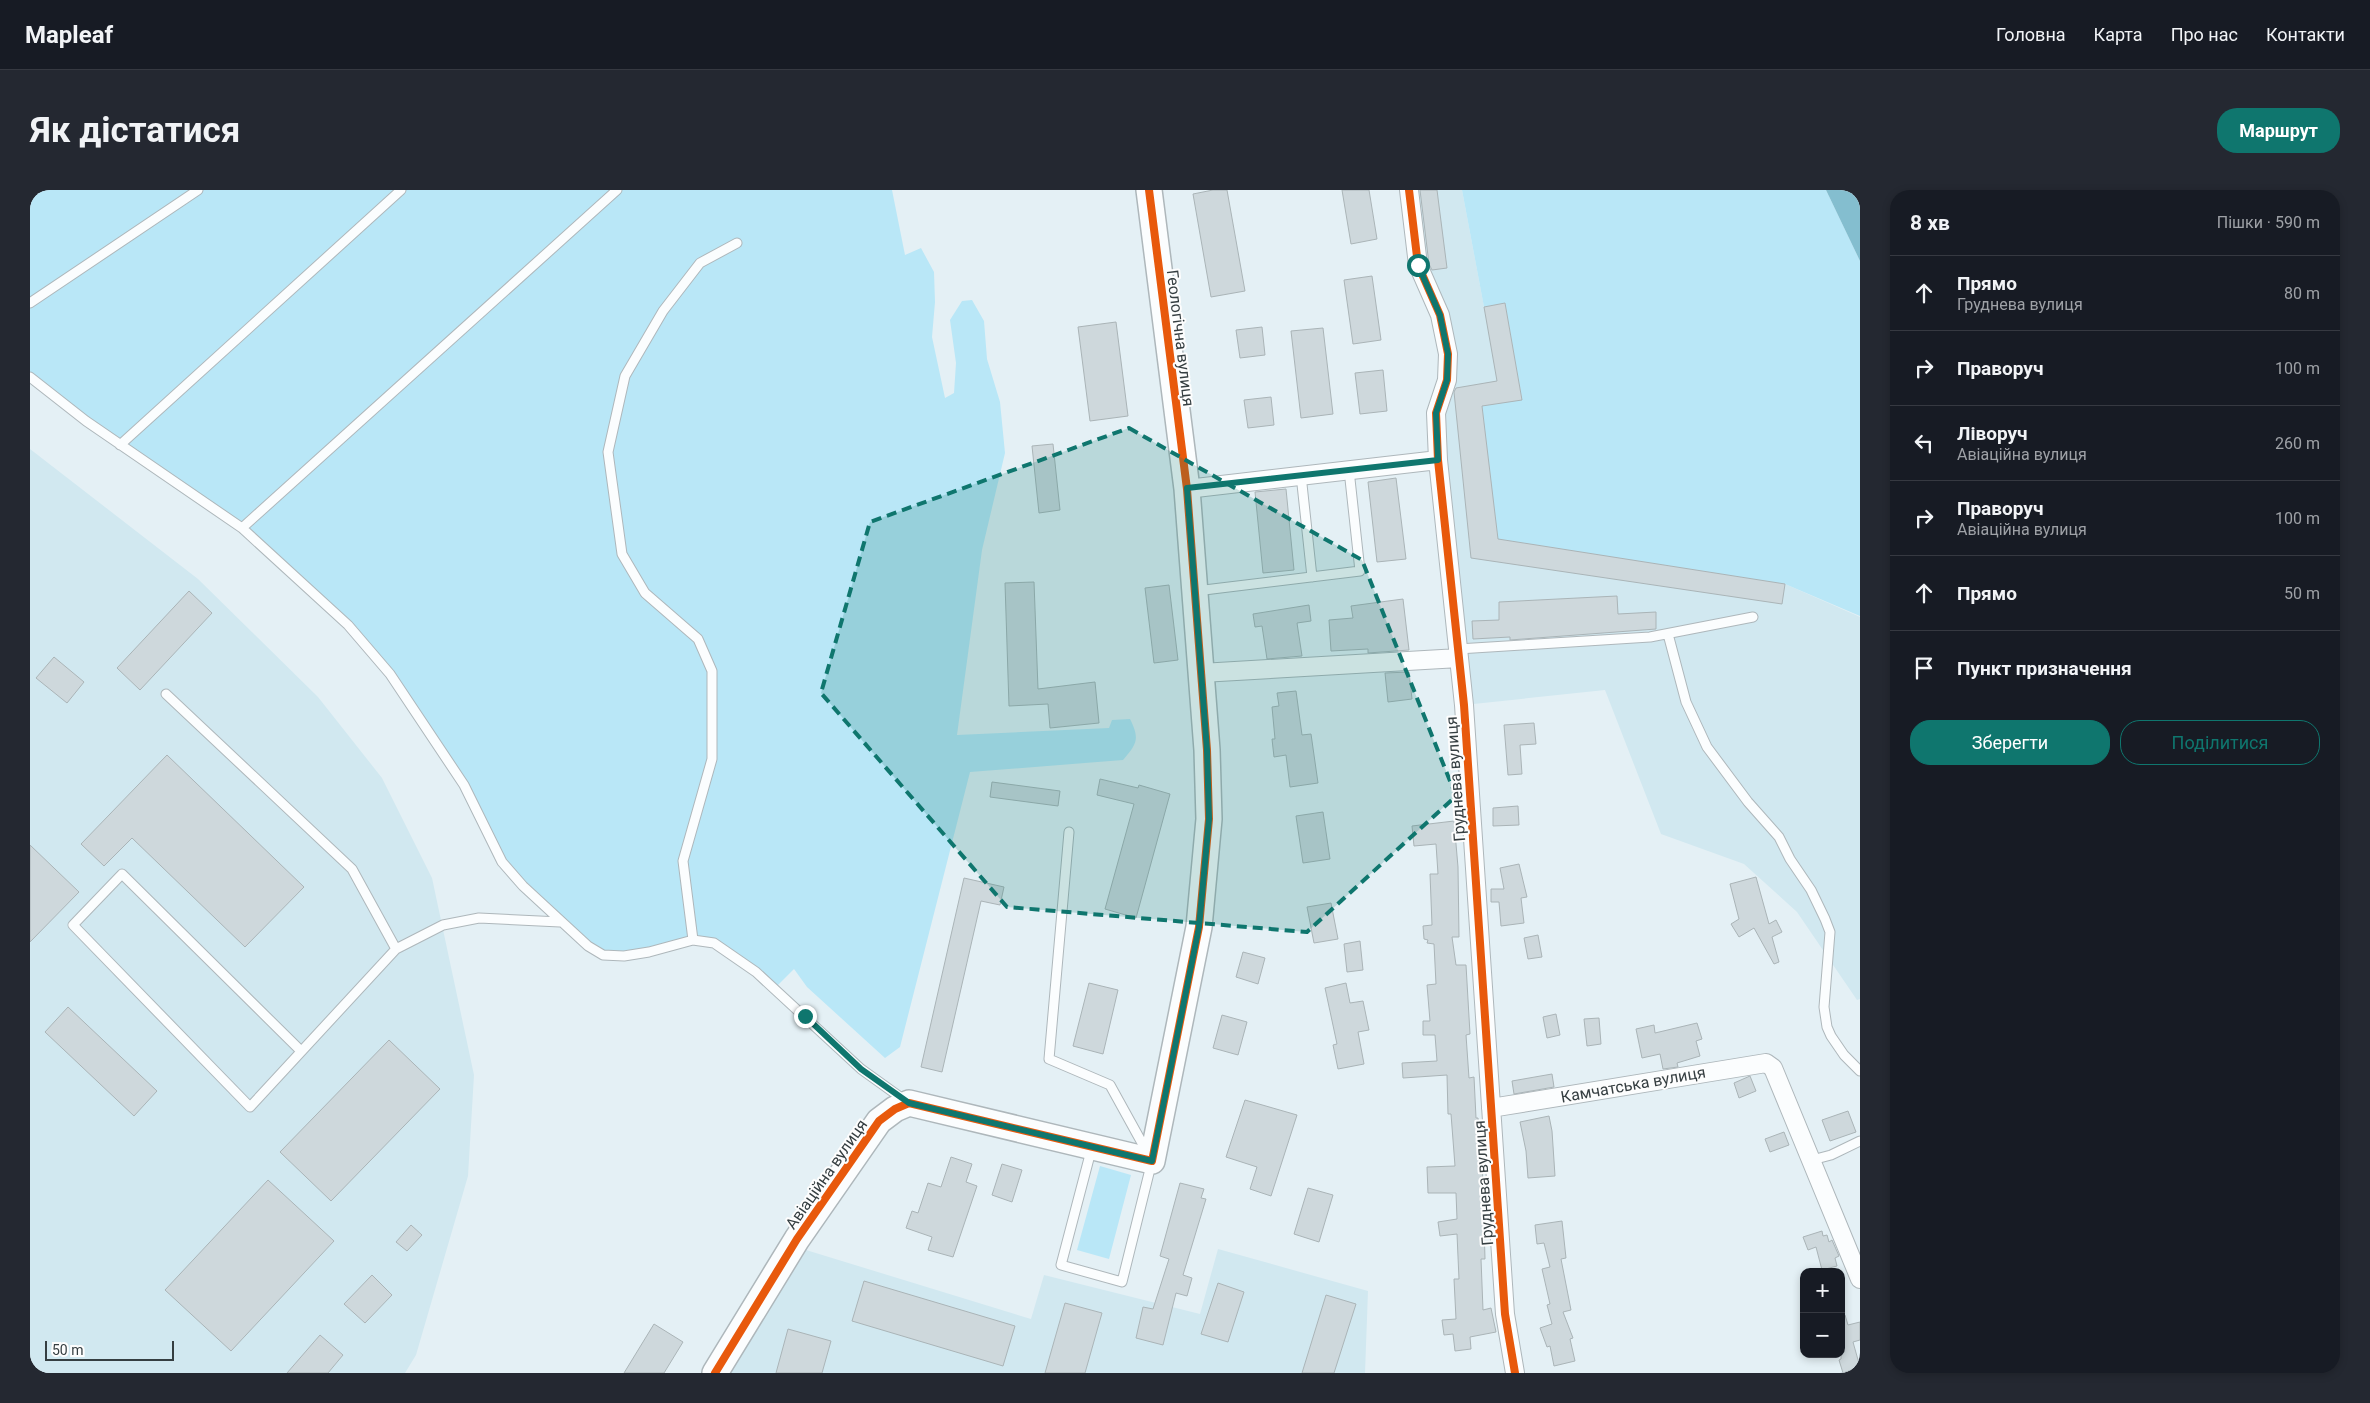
<!DOCTYPE html>
<html lang="uk">
<meta charset="utf-8">
<style>
:root{--surface:#171b24;--page:#242831;--text:#f1f3f6;--muted:#9ea1a6;--line:#363941;--accent:#0f766e}
body{margin:0;font-family:Roboto,sans-serif;background:var(--page);color:var(--text)}
.controls{position:absolute;right:15px;bottom:15px;display:grid;overflow:hidden;border-radius:10px;box-shadow:0 2px 8px #0003}
.controls button{width:45px;height:45px;display:grid;place-items:center;padding:0;border:0;border-bottom:1px solid var(--line);background:var(--surface);color:var(--text);font:25px sans-serif}
.scale{position:absolute;left:15px;bottom:12px;width:129px;box-sizing:border-box;padding-left:5px;border:2px solid #353e41;border-top:0;font-size:14px;line-height:18px;white-space:nowrap;color:#353e41;-webkit-text-stroke:4px #fdfdfd;paint-order:stroke}
.stop{position:absolute;width:15px;height:15px;margin:-11px;border:4px solid #0f766e;border-radius:50%;background:#fff}
.stop.end{background:#0f766e;border-color:#fff;box-shadow:0 1px 5px #0008}
.list{margin:0;padding:0;list-style:none}
h2{display:flex;justify-content:space-between;align-items:center;height:65px;margin:0;padding:0 20px;font-size:21px}
h2 small{font-size:16px;font-weight:400;color:var(--muted)}
.list li{display:grid;grid-template-columns:32px 1fr auto;gap:15px;align-items:center;box-sizing:border-box;height:75px;padding:0 20px;border-top:1px solid var(--line)}
.list b{display:block;font-size:19px;white-space:nowrap}
.list p{margin:0;font-size:16px;white-space:nowrap;color:var(--muted)}
.list em{font-size:16px;font-style:normal;color:var(--muted)}
.actions{display:flex;gap:10px;padding:15px 20px}
.actions a{flex:1;padding:11px 0;border:1px solid var(--accent);border-radius:20px;text-align:center;font-size:18px;color:var(--accent)}
.actions .main{background:var(--accent);color:#fff}
.icon{flex:none;width:28px;height:28px;fill:none;stroke:currentColor;stroke-width:2;stroke-linecap:round;stroke-linejoin:round}
.map{position:relative;flex:none;width:1830px;height:1183px;overflow:hidden;border-radius:20px}
header{display:flex;align-items:center;gap:30px;box-sizing:border-box;height:70px;padding:0 25px;background:var(--surface);border-bottom:1px solid var(--line)}
header strong{font-size:24px}
nav{display:flex;gap:28px;margin-inline-start:auto;font-size:18px}
.intro{display:flex;align-items:center;justify-content:space-between;box-sizing:border-box;height:120px;padding:0 30px}
h1{margin:0;font-size:35px}
.button{padding:12px 22px;border-radius:20px;background:var(--accent);color:#fff;font-size:18px;font-weight:700}
main{display:flex;gap:30px;padding:0 30px}
aside{flex:1;background:var(--surface);border-radius:20px;box-shadow:0 2px 8px #0003}
.map>svg:first-child{display:block}
.built{fill:#d1e8f0}
.green{fill:#b9e7f7}
.water{fill:#84becf}
.building{fill:#ced8dc;stroke:#aab4b7}
.lines{fill:none;stroke-linecap:round;stroke-linejoin:round}
.lane-casing{stroke:#aeb7bb;stroke-width:11}
.street-casing{stroke:#aeb7bb;stroke-width:20}
.secondary-casing{stroke:#aeb7bb;stroke-width:28}
.lane{stroke:#fbfdfe;stroke-width:9}
.street{stroke:#fbfdfe;stroke-width:18}
.secondary{stroke:#fbfdfe;stroke-width:25}
.cycleway-casing{stroke:#fdfdfd;stroke-width:11}
.cycleway{stroke:#e8590c;stroke-width:8}
.route{stroke:#0f766e;stroke-width:6}
.marked{fill:#0f766e;fill-opacity:0.2;stroke:#0f766e;stroke-width:4;stroke-dasharray:10 6;stroke-linejoin:round}
.labels{text-anchor:middle;stroke-width:4;stroke-linejoin:round;paint-order:stroke}
.street-label{font-size:16px;fill:#353e41;stroke:#fdfdfd}
</style>
<header>
<strong>Mapleaf</strong>
<nav><a>Головна</a><a>Карта</a><a>Про нас</a><a>Контакти</a></nav>
</header>
<div class="intro"><h1>Як дістатися</h1><a class="button">Маршрут</a></div>
<main>
<div class="map">
<svg width="1830" height="1183" viewBox="0 0 1830 1183">
<rect width="100%" height="100%" fill="#e4f0f5"/>
<path class="built" d="M 1379,0 L 1432,0 L 1454,117 L 1475,113 L 1492,210 L 1468,349 L 1755,394 L 1830,427 L 1830,809 L 1827,810 L 1767,722 L 1714,674 L 1631,644 L 1575,500 L 1434,515 L 1408,270 L 1417,190 Z
M 0,259 L 168,389 L 288,507 L 352,588 L 402,688 L 444,885 L 438,986 L 386,1165 L 375,1183 L 0,1183 Z
M 1188,1059 L 1338,1101 L 1335,1183 L 700,1183 L 776,1060 L 1001,1129 L 1014,1085 L 1170,1124 Z"/>
<path class="green" d="M 0,0 L 862,0 L 875,65 L 891,58 L 904,82 L 905,112 L 902,147 L 915,208 L 924,203 L 926,173 L 920,130 L 932,111 L 942,110 L 954,131 L 957,169 L 970,212 L 975,263 L 952,360 L 927,545 L 1079,538 L 1082,530 L 1100,529 C 1110,549 1107,554 1093,570 L 940,582 L 870,857 L 855,868 L 777,797 L 764,779 L 744,799 L 684,753 L 663,750 L 642,756 L 573,765 L 472,672 L 401,544 L 318,435 L 212,338 L 0,187 Z
M 1432,0 L 1796,0 L 1830,71 L 1830,426 L 1755,394 L 1468,349 L 1452,216 L 1492,209 L 1475,113 L 1454,117 Z
M 1070,976 L 1101,985 L 1079,1069 L 1047,1060 Z"/>
<path class="water" d="M 1796,0 L 1830,0 L 1830,71 Z"/>
<path class="building" d="M 1183,0 L 1197,0 L 1215,101 L 1181,107 L 1163,4 Z
M 1312,0 L 1339,0 L 1347,49 L 1321,54 Z
M 1390,0 L 1407,0 L 1417,78 L 1402,80 L 1399,74 Z
M 1342,86 L 1351,150 L 1323,154 L 1314,90 Z
M 1475,113 L 1492,210 L 1452,216 L 1468,349 L 1755,394 L 1752,414 L 1441,368 L 1424,202 L 1426,198 L 1467,191 L 1454,117 Z
M 1086,132 L 1098,226 L 1060,231 L 1048,137 Z
M 1232,137 L 1235,165 L 1210,168 L 1206,140 Z
M 1293,138 L 1303,224 L 1271,228 L 1261,141 Z
M 1353,180 L 1357,221 L 1330,224 L 1325,183 Z
M 1241,207 L 1244,235 L 1218,238 L 1214,210 Z
M 1023,254 L 1030,320 L 1009,323 L 1002,256 Z
M 1366,288 L 1376,369 L 1347,372 L 1338,292 Z
M 1256,299 L 1264,380 L 1233,383 L 1225,302 Z
M 1004,392 L 1008,499 L 1065,492 L 1069,533 L 1020,538 L 1018,514 L 979,516 L 975,393 Z
M 1139,395 L 1148,470 L 1124,473 L 1115,398 Z
M 159,401 L 182,423 L 110,500 L 87,478 Z
M 1587,406 L 1588,424 L 1626,422 L 1626,439 L 1480,450 L 1480,447 L 1443,449 L 1442,431 L 1469,430 L 1469,412 Z
M 1373,409 L 1379,460 L 1338,463 L 1338,459 L 1301,461 L 1299,430 L 1323,428 L 1321,416 Z
M 1279,415 L 1281,431 L 1267,433 L 1272,466 L 1237,469 L 1232,436 L 1225,437 L 1223,424 Z
M 24,467 L 54,492 L 37,513 L 6,488 Z
M 1379,482 L 1382,509 L 1358,512 L 1355,483 Z
M 1266,501 L 1272,545 L 1281,544 L 1288,593 L 1260,597 L 1256,565 L 1244,567 L 1242,549 L 1245,549 L 1242,517 L 1249,516 L 1247,503 Z
M 1504,533 L 1506,554 L 1490,555 L 1492,584 L 1478,585 L 1474,535 Z
M 137,565 L 274,697 L 215,757 L 102,648 L 74,676 L 51,654 Z
M 1070,589 L 1108,598 L 1109,595 L 1140,604 L 1106,728 L 1075,719 L 1104,614 L 1067,605 Z
M 962,592 L 1030,601 L 1028,616 L 960,607 Z
M 1488,616 L 1489,635 L 1463,636 L 1463,618 Z
M 1293,622 L 1300,669 L 1273,673 L 1266,626 Z
M 1424,631 L 1428,677 L 1429,747 L 1422,747 L 1426,775 L 1436,775 L 1440,844 L 1436,845 L 1439,888 L 1444,887 L 1446,928 L 1448,928 L 1452,966 L 1455,1069 L 1451,1069 L 1453,1120 L 1461,1118 L 1466,1142 L 1440,1147 L 1441,1159 L 1425,1161 L 1423,1144 L 1414,1145 L 1412,1130 L 1426,1129 L 1424,1089 L 1429,1089 L 1427,1044 L 1410,1046 L 1408,1032 L 1427,1029 L 1426,1003 L 1398,1003 L 1397,977 L 1425,976 L 1421,924 L 1418,924 L 1417,885 L 1373,888 L 1372,873 L 1407,871 L 1405,845 L 1393,845 L 1393,831 L 1400,831 L 1397,795 L 1406,794 L 1404,754 L 1397,753 L 1398,750 L 1394,749 L 1393,736 L 1402,735 L 1400,684 L 1408,684 L 1406,654 L 1384,656 L 1382,636 Z
M 0,655 L 49,702 L 0,752 Z
M 1489,674 L 1497,707 L 1491,708 L 1494,733 L 1471,736 L 1469,712 L 1461,712 L 1461,699 L 1474,699 L 1470,678 Z
M 1726,687 L 1739,734 L 1746,730 L 1752,742 L 1742,747 L 1749,772 L 1744,774 L 1724,738 L 1709,747 L 1701,734 L 1709,729 L 1700,694 Z
M 934,688 L 974,697 L 970,715 L 951,711 L 912,882 L 891,877 Z
M 1301,713 L 1308,749 L 1284,753 L 1277,717 Z
M 1508,745 L 1512,767 L 1498,769 L 1494,748 Z
M 1330,751 L 1333,780 L 1317,782 L 1314,754 Z
M 1213,762 L 1235,768 L 1228,794 L 1206,787 Z
M 1059,793 L 1088,800 L 1073,864 L 1043,856 Z
M 1316,793 L 1320,813 L 1333,811 L 1339,840 L 1328,842 L 1334,874 L 1308,879 L 1303,855 L 1307,854 L 1295,798 Z
M 38,817 L 127,901 L 104,926 L 15,842 Z
M 1526,824 L 1530,845 L 1517,848 L 1513,827 Z
M 1192,825 L 1217,832 L 1208,865 L 1183,858 Z
M 1569,828 L 1571,854 L 1557,856 L 1554,829 Z
M 1667,833 L 1672,849 L 1666,851 L 1670,866 L 1647,873 L 1648,877 L 1633,879 L 1630,864 L 1612,868 L 1606,839 L 1624,835 L 1625,843 Z
M 359,850 L 410,899 L 301,1011 L 250,962 Z
M 1522,884 L 1524,897 L 1484,904 L 1482,891 Z
M 1720,886 L 1726,901 L 1709,908 L 1704,893 Z
M 1215,910 L 1267,925 L 1241,1006 L 1220,999 L 1227,977 L 1196,967 Z
M 1818,921 L 1826,942 L 1800,951 L 1792,930 Z
M 1519,926 L 1522,941 L 1525,986 L 1498,988 L 1496,961 L 1490,932 Z
M 1754,942 L 1759,955 L 1740,962 L 1735,949 Z
M 921,967 L 942,974 L 936,992 L 947,996 L 923,1067 L 898,1060 L 902,1047 L 876,1038 L 882,1021 L 888,1023 L 898,993 L 911,997 Z
M 972,974 L 992,980 L 982,1012 L 962,1005 Z
M 238,990 L 304,1051 L 201,1161 L 135,1100 Z
M 1150,993 L 1174,999 L 1171,1008 L 1176,1009 L 1153,1085 L 1162,1088 L 1157,1106 L 1146,1103 L 1133,1155 L 1106,1148 L 1113,1117 L 1123,1119 L 1139,1069 L 1130,1066 Z
M 1278,998 L 1303,1005 L 1289,1052 L 1264,1044 Z
M 1532,1031 L 1536,1068 L 1531,1069 L 1541,1120 L 1533,1122 L 1543,1148 L 1540,1149 L 1545,1171 L 1524,1176 L 1520,1156 L 1517,1157 L 1510,1138 L 1522,1134 L 1517,1115 L 1520,1114 L 1512,1079 L 1520,1077 L 1514,1053 L 1507,1054 L 1505,1035 Z
M 381,1035 L 392,1045 L 377,1061 L 366,1052 Z
M 1792,1041 L 1793,1046 L 1797,1045 L 1799,1052 L 1802,1050 L 1809,1066 L 1805,1068 L 1807,1076 L 1792,1080 L 1786,1057 L 1778,1060 L 1773,1047 Z
M 342,1085 L 362,1105 L 335,1133 L 314,1114 Z
M 834,1091 L 985,1136 L 973,1176 L 822,1131 Z
M 1188,1093 L 1214,1102 L 1198,1152 L 1171,1144 Z
M 1296,1105 L 1326,1114 L 1304,1183 L 1272,1183 Z
M 1035,1113 L 1072,1123 L 1055,1183 L 1015,1183 Z
M 1815,1125 L 1818,1135 L 1830,1132 L 1830,1150 L 1823,1152 L 1830,1177 L 1813,1183 L 1809,1170 L 1811,1169 L 1811,1126 Z
M 624,1134 L 653,1152 L 634,1183 L 594,1183 Z
M 758,1139 L 801,1151 L 792,1183 L 746,1183 Z
M 290,1145 L 313,1165 L 298,1183 L 257,1183 Z"/>
<g class="lines">
<defs>
<path id="lane" d="M 0,1 L 3,0
M 0,113 L 168,0
M 0,187 L 56,231 L 212,338 L 318,435 L 360,484 L 434,595 L 472,672 L 493,696 L 558,756 L 573,765 L 594,766 L 619,762 L 663,750 L 684,753 L 726,782 L 831,879 L 877,912
M 90,255 L 371,0
M 1271,285 L 1282,387
M 212,338 L 587,0
M 1166,401 L 1330,381 L 1319,280
M 1638,444 L 1656,512 L 1677,557 L 1718,612 L 1749,647 L 1760,669 L 1781,700 L 1795,729 L 1800,742 L 1794,817 L 1797,837 L 1801,846 L 1814,865 L 1830,881
M 1428,459 L 1620,447 L 1723,427
M 136,504 L 322,679 L 366,759
M 1039,642 L 1019,869 L 1080,895 L 1122,971 L 1092,1092 L 1031,1075 L 1062,957
M 663,750 L 653,671 L 682,569 L 682,481 L 668,449 L 615,403 L 592,364 L 578,262 L 595,186 L 633,121 L 670,73 L 707,53
M 271,861 L 92,684 L 43,735 L 220,917 L 366,759 L 413,735 L 449,728 L 530,732
M 1782,970 L 1801,965 L 1830,951"/>
<path id="street" d="M 1379,0 L 1388,75 L 1410,125 L 1418,164 L 1417,190 L 1406,223 L 1408,270 L 1434,515 L 1475,1124 L 1485,1183
M 1157,299 L 1408,270
M 1171,483 L 1429,468
M 1461,918 L 1736,873 L 1743,878 L 1830,1089"/>
<path id="secondary" d="M 685,1183 L 767,1049 L 849,931 L 865,919 L 879,913 L 1122,971 L 1169,737 L 1179,629 L 1177,560 L 1157,299 L 1119,0"/>
</defs>
<use href="#lane" class="lane-casing"/>
<use href="#street" class="street-casing"/>
<use href="#secondary" class="secondary-casing"/>
<use href="#lane" class="lane"/>
<use href="#street" class="street"/>
<use href="#secondary" class="secondary"/>
<defs>
<path id="cycleway" d="M 1379,0 L 1388,75 L 1410,125 L 1418,164 L 1417,190 L 1406,223 L 1408,270 L 1434,515 L 1475,1124 L 1485,1183
M 685,1183 L 767,1049 L 849,931 L 865,919 L 879,913 L 1122,971 L 1169,737 L 1179,629 L 1177,560 L 1157,299 L 1119,0"/>
</defs>
<use href="#cycleway" class="cycleway-casing"/>
<use href="#cycleway" class="cycleway"/>
</g>
<g class="lines">
<path class="route" d="M 775,826 L 831,879 L 879,913 L 1122,971 L 1169,737 L 1179,629 L 1177,560 L 1157,298 L 1408,270 L 1406,223 L 1417,190 L 1418,164 L 1410,125 L 1388,75"/>
</g>
<path class="marked" d="M 1099,238 L 1332,370 L 1426,606 L 1277,742 L 977,717 L 791,503 L 840,332 Z"/>
<g class="labels">
<g class="street-label">
<text transform="translate(1151 148) rotate(83)" y="6">Геологічна вулиця</text>
<text transform="translate(1425 589) rotate(-94)" y="6">Груднева вулиця</text>
<text transform="translate(1603 894) rotate(-10)" y="6">Камчатська вулиця</text>
<text transform="translate(796 984) rotate(-55)" y="6">Авіаційна вулиця</text>
<text transform="translate(1453 993) rotate(-94)" y="6">Груднева вулиця</text>
</g>
</g>
</svg>
<div class="controls">
<button>+</button>
<button>−</button>
</div>
<div class="scale">50 m</div>
<div class="stop" style="left:1388px;top:75px"></div>
<div class="stop end" style="left:775px;top:826px"></div>
</div>
<aside>
<h2>8 хв<small>Пішки · 590 m</small></h2>
<ul class="list">
<li><svg class="icon" aria-label="ahead" viewBox="0 0 24 24"><path d="M12 20V5M6 11l6-6 6 6"/></svg><div><b>Прямо</b><p>Груднева вулиця</p></div><em>80 m</em></li>
<li><svg class="icon" aria-label="right" viewBox="0 0 24 24"><path d="M7 20v-9h11M14 6l5 5-5 5"/></svg><div><b>Праворуч</b></div><em>100 m</em></li>
<li><svg class="icon" aria-label="left" viewBox="0 0 24 24"><path d="M17 20v-9H6M10 6l-5 5 5 5"/></svg><div><b>Ліворуч</b><p>Авіаційна вулиця</p></div><em>260 m</em></li>
<li><svg class="icon" aria-label="right" viewBox="0 0 24 24"><path d="M7 20v-9h11M14 6l5 5-5 5"/></svg><div><b>Праворуч</b><p>Авіаційна вулиця</p></div><em>100 m</em></li>
<li><svg class="icon" aria-label="ahead" viewBox="0 0 24 24"><path d="M12 20V5M6 11l6-6 6 6"/></svg><div><b>Прямо</b></div><em>50 m</em></li>
<li><svg class="icon" aria-label="arrive" viewBox="0 0 24 24"><path d="M6 21V4h12l-3 4 3 4H6"/></svg><div><b>Пункт призначення</b></div></li>
</ul>
<div class="actions"><a class="main">Зберегти</a><a>Поділитися</a></div>
</aside>
</main>
